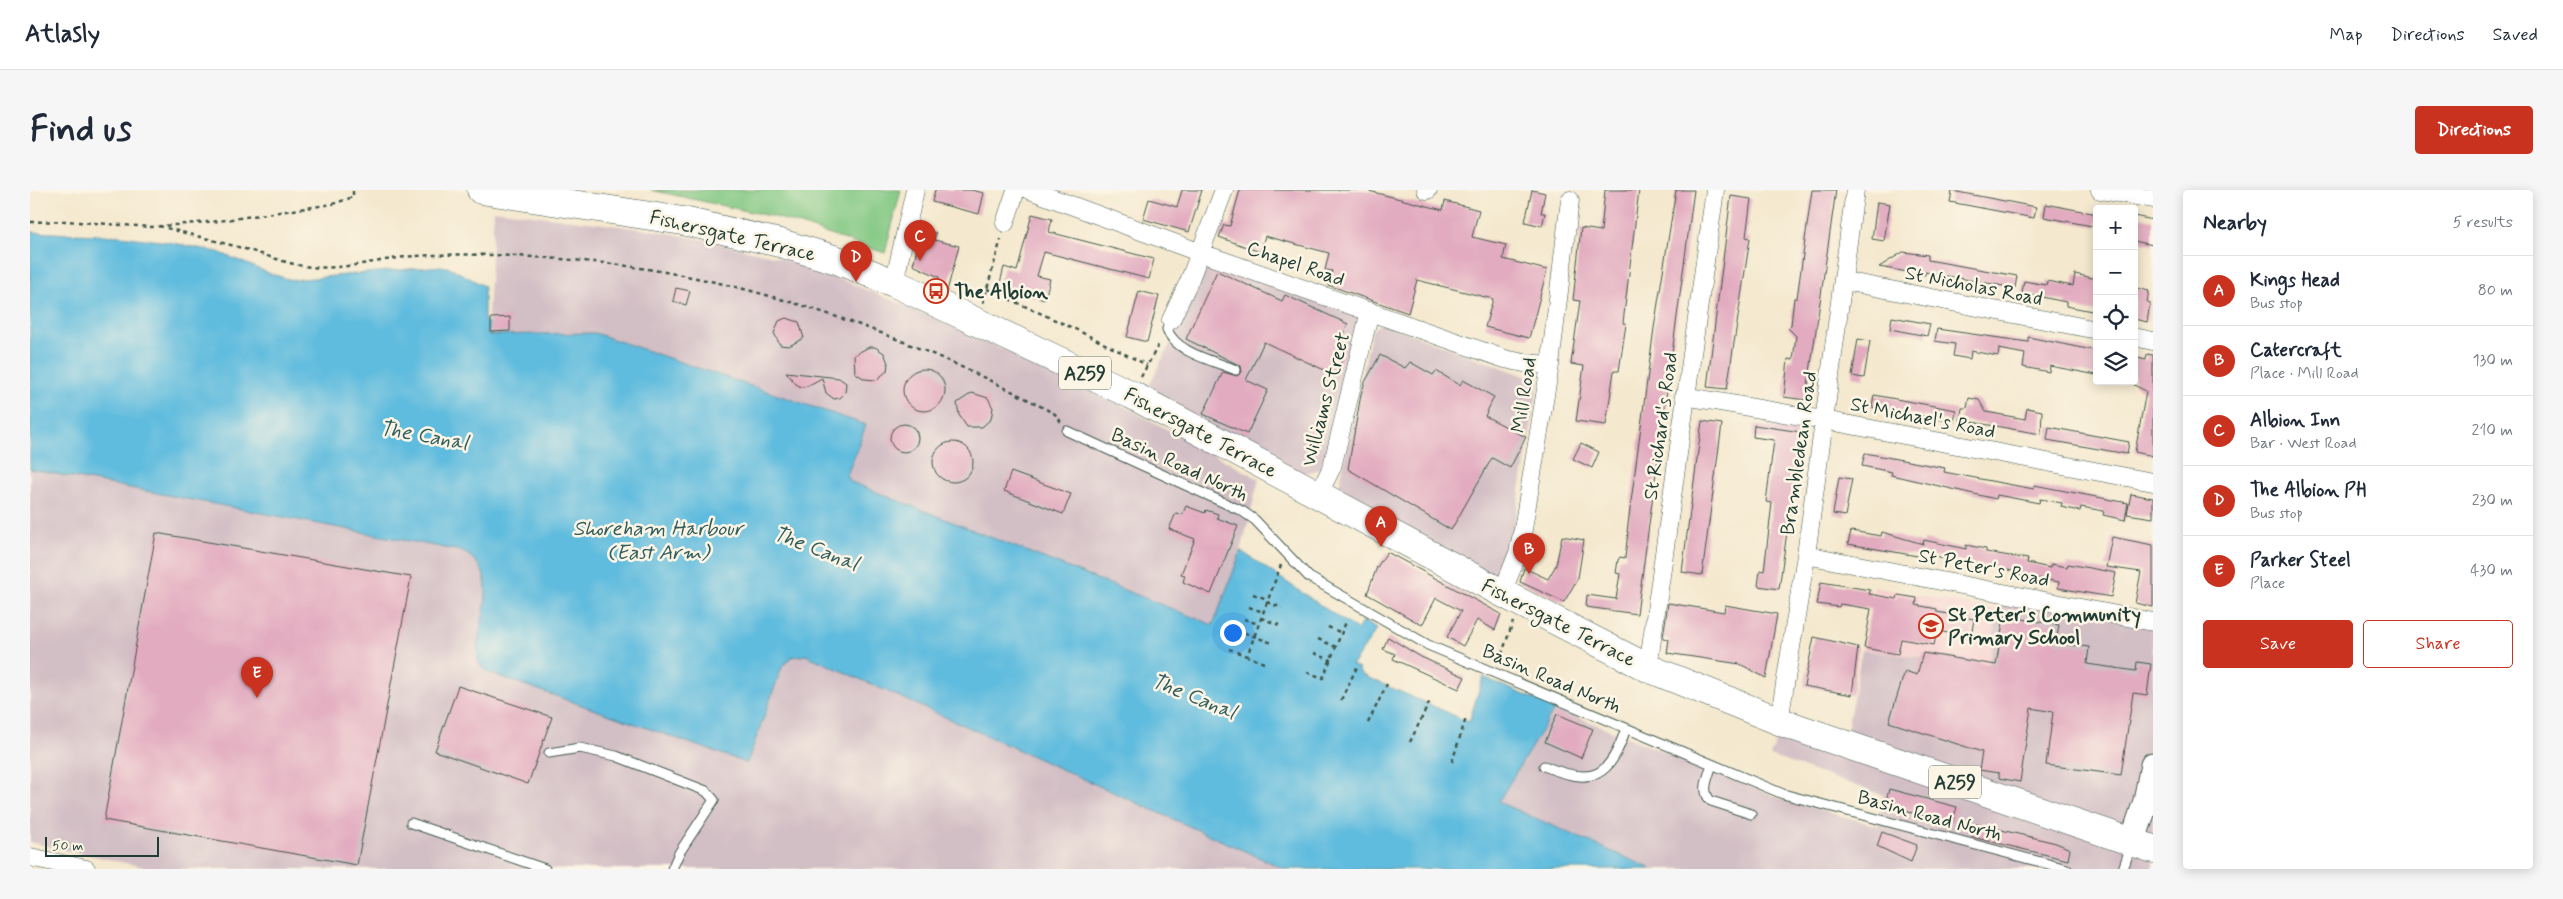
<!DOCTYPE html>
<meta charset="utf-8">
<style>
:root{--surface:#fff;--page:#f6f6f7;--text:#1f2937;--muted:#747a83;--line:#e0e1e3;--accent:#c8321e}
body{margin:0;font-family:Mynerve,sans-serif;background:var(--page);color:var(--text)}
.controls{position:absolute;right:15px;top:15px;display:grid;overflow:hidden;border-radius:5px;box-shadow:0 2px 12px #0003}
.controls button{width:45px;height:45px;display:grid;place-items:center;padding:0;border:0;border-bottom:1px solid var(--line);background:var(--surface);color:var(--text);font:25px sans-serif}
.scale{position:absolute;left:15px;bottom:12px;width:114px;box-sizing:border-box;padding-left:5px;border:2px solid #1f3d34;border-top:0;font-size:14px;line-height:18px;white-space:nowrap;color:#1f3d34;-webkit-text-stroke:4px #fcf5e5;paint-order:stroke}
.you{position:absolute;left:1202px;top:442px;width:18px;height:18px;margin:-12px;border:4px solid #fff;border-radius:50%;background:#1a73e8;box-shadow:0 0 0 8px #1a73e833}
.badge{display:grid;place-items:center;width:32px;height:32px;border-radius:50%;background:var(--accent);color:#fff;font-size:16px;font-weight:700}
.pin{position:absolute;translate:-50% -41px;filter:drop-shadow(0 1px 2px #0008)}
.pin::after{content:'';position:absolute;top:26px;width:18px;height:15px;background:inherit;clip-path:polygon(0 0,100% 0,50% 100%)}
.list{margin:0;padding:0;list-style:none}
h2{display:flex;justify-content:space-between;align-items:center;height:65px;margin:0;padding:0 20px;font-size:21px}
h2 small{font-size:16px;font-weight:400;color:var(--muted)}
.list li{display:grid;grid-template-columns:32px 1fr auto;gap:15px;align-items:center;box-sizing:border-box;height:70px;padding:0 20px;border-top:1px solid var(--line)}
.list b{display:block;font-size:19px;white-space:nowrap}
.list p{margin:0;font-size:16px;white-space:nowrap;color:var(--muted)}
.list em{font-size:16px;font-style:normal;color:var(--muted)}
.actions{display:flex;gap:10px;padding:15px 20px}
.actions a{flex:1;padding:11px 0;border:1px solid var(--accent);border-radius:5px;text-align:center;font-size:18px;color:var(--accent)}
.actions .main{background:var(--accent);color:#fff}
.icon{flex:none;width:28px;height:28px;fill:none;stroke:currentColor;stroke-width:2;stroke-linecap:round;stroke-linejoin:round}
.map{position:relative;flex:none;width:2123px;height:679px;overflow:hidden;border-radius:5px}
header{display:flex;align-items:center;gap:30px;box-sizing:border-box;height:70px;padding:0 25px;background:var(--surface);border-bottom:1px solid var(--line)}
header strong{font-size:24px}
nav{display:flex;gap:28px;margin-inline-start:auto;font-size:18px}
.intro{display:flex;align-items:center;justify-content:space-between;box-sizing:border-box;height:120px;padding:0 30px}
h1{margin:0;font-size:35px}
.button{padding:12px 22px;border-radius:5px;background:var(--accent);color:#fff;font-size:18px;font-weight:700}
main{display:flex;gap:30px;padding:0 30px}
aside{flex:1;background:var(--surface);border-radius:5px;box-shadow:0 2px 12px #0003}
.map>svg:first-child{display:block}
.built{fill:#f7d0d0}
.industrial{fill:#d2bec5}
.green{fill:#82c883;stroke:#50825c}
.water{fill:#60bcde;stroke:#407c89}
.building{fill:#e2abc0}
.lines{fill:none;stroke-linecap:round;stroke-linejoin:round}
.service-casing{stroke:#3f574b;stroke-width:11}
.minor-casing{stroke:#3f574b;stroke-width:19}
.secondary-casing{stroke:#3f574b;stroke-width:27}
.primary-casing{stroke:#3f574b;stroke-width:29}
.path{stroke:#3f574b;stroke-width:2.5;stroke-dasharray:4 4;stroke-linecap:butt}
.service{stroke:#fff;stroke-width:9}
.minor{stroke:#fff;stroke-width:18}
.secondary{stroke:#fff;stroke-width:25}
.primary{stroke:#fff;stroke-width:28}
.labels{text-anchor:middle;stroke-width:5;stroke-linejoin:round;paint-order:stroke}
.shield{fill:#fcf5e5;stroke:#617469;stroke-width:1}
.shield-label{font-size:19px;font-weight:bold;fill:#1f3d34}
.street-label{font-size:20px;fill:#1f3d34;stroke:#fcf5e5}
.poi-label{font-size:20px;font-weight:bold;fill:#1f3d34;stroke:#fcf5e5;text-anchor:start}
.water-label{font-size:21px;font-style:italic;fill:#2f5d5e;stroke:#fcf5e5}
</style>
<header>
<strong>Atlasly</strong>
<nav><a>Map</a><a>Directions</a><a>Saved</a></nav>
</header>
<div class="intro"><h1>Find us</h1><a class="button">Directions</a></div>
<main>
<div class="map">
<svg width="2123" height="679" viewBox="0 0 2123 679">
<rect width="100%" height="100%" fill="#fcf5e5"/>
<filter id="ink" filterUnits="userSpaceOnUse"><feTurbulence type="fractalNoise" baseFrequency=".02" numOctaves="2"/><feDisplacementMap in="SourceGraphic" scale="10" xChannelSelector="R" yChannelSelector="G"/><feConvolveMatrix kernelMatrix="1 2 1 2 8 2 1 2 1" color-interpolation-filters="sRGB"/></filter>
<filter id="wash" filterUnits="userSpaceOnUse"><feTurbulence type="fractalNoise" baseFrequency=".0096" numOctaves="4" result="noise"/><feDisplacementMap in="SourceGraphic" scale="20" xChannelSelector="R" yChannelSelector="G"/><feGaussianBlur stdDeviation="1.12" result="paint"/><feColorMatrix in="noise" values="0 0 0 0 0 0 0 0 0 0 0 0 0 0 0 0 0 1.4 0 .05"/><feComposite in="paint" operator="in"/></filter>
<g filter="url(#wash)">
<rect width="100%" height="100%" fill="#f4e8ce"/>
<path class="built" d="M 1844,397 L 1968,420 L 1960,474 L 1832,460 Z"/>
<path class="industrial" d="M 464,20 L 627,41 L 675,50 L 743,66 L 795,83 L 884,119 L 1020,180 L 1096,217 L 1229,289 L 1211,361 L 1183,435 L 820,292 L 817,285 L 835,235 L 565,143 L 457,145 Z
M 1177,69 L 1331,125 L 1295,269 L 1291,278 L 1282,282 L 1269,283 L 1114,205 L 1142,150 L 1139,148 Z
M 1352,133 L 1509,191 L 1481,352 L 1467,387 L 1307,306 L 1342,140 Z
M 0,279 L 431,361 L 446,371 L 456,390 L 457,407 L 446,465 L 454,480 L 717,573 L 752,477 L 761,467 L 776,465 L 1255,679 L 123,679 L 0,652 Z
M 1970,408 L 2123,433 L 2123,679 L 1622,679 L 1468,612 L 1525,518 L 1757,611 L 1848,636 L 1853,605 L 1740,566 L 1748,547 L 1812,566 L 1832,460 L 1899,468 L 1901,464 L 1959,474 Z"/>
<path class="green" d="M 621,0 L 871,0 L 855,63 L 749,28 Z"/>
<path class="water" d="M 0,42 L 91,46 L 138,52 L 188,62 L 241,84 L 262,90 L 411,76 L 421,78 L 454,96 L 454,129 L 458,134 L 458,145 L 565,143 L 836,235 L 817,285 L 821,292 L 1183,435 L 1211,361 L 1327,440 L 1333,431 L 1347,439 L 1322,475 L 1329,479 L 1330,484 L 1439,532 L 1453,487 L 1525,518 L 1468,612 L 1622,679 L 1255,679 L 776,465 L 761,467 L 752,477 L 717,573 L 460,483 C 421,467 490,390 431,361 L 0,279 Z"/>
<g id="blocks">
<path class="building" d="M 905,0 L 941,0 L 954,3 L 949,24 L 902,12 Z
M 1152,0 L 1172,0 L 1159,42 L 1113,29 L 1119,9 L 1147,17 Z
M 1210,0 L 1335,0 L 1413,20 L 1415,11 L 1449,20 L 1442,47 L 1476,55 L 1473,69 L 1517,80 L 1499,148 L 1455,137 L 1463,109 L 1387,90 L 1378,123 L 1298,95 L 1302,81 L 1295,80 L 1299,63 L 1235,46 L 1230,62 L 1189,47 L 1194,35 L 1200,36 Z
M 1502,0 L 1515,3 L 1511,23 L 1515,23 L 1512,36 L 1495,32 Z
M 1575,0 L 1609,0 L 1593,133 L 1596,134 L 1589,181 L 1584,181 L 1576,235 L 1546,231 L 1554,176 L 1541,174 L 1550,111 L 1543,110 L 1551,38 L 1571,41 Z
M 1646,0 L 1664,0 L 1607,424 L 1556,417 L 1557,405 L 1586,409 L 1590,384 L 1586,383 L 1588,370 L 1590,367 L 1595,368 L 1598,342 L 1597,342 L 1624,138 Z
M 1782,0 L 1806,0 L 1776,210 L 1754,207 L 1758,169 L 1763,170 L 1766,146 L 1758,138 L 1761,135 L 1764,108 L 1767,108 Z
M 1922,1 L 2006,17 L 2004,28 L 1920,12 Z
M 1701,6 L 1721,9 L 1716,47 L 1720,48 L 1697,199 L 1677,197 Z
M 1847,12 L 1860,14 L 1854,51 L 1842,49 Z
M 2016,14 L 2067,24 L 2067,37 L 2014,27 Z
M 1002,24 L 1022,29 L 1019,42 L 1124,69 L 1119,89 L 1014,62 L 1007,86 L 1020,89 L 1015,109 L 969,97 L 974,77 L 987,81 Z
M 2104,26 L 2123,30 L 2123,55 L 2104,51 Z
M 892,39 L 906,43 L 904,50 L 929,56 L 917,101 L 907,96 L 909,87 L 883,75 Z
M 1873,62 L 1898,65 L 1898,70 L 1987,86 L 1985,98 L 1895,82 L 1895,85 L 1849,77 Z
M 1187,81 L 1252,111 L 1255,105 L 1318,134 L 1307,157 L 1316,161 L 1305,185 L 1234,152 L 1216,190 L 1238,200 L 1217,244 L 1173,224 L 1193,182 L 1207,186 L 1212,182 L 1211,176 L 1156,149 Z
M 2045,84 L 2067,89 L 2067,122 L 2036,116 L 2036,112 L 1992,103 L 1994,91 L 2016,95 L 2017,91 L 2043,96 Z
M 646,98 L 660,101 L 656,115 L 643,111 Z
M 2106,98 L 2119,101 L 2117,112 L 2120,113 L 2117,132 L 2104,129 Z
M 1109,101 L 1129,106 L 1117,152 L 1097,147 Z
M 480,127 L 480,141 L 461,142 L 461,128 Z
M 1862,127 L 1900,134 L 1897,146 L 1860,139 Z
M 756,128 L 769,132 L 774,148 L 759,156 L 750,155 L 744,143 L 749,131 Z
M 1907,139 L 1998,152 L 1998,147 L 2067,161 L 2067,185 L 2020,176 L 2019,182 L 1993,177 L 1995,164 L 1969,159 L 1968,166 L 1941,161 L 1940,169 L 1923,166 L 1925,154 L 1905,151 Z
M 1828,149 L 1840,151 L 1834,188 L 1822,186 Z
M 839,157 L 845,157 L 854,163 L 858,173 L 857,181 L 846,190 L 835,189 L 825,183 L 824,165 Z
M 2117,164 L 2123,165 L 2123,266 L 2105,262 L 2116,201 L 2104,195 L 2104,167 L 2116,170 Z
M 1350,165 L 1375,178 L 1380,172 L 1403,185 L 1406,181 L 1430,195 L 1433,190 L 1464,207 L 1455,226 L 1496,247 L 1480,278 L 1462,268 L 1421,340 L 1318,279 L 1331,204 L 1335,192 Z
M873 200a21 21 0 1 1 42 0a21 21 0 1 1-42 0Z
M 756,182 L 809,188 L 816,193 L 815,203 L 810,208 L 804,209 L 796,203 L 792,188 L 777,196 L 771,197 L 766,194 Z
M 942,203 L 958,208 L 963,218 L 961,229 L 952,237 L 937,237 L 929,225 L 927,213 Z
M 1844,205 L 1926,220 L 1924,232 L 1842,217 Z
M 1939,208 L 1949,210 L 1956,222 L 1995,229 L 1997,218 L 2012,221 L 2011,244 L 1930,230 L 1932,218 L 1937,218 Z
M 1672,231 L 1692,234 L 1672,385 L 1652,382 Z
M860 248a14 14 0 1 1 28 0a14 14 0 1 1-28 0Z
M 1724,235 L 1771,242 L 1749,399 L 1728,396 L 1730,380 L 1734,381 L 1742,313 L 1736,312 L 1744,250 L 1723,247 Z
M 2019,237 L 2099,252 L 2097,264 L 2017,250 Z
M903 272a20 20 0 1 1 40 0a20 20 0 1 1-40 0Z
M 1551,253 L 1569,262 L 1562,278 L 1543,269 Z
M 1835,263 L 1915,278 L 1914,282 L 1961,291 L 2004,299 L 2004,295 L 2098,313 L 2095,330 L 2073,325 L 2074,321 L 2051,317 L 2050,321 L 2031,317 L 2032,313 L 2010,309 L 2009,313 L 1967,305 L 1966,309 L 1861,285 L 1862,282 L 1832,276 Z
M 981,282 L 1041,304 L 1033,324 L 974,301 Z
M 1809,287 L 1822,289 L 1815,326 L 1803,324 Z
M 2101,304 L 2123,308 L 2123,328 L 2097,324 Z
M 1156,316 L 1175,323 L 1176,320 L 1188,324 L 1187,328 L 1208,336 L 1181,404 L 1153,392 L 1155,385 L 1151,384 L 1165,349 L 1139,339 L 1146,323 L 1152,325 Z
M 1821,341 L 1851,346 L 1852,342 L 1893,354 L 1894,350 L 1936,359 L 1936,355 L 1956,359 L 1956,362 L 1998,369 L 1997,373 L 2020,378 L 2021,374 L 2037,377 L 2038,374 L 2086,383 L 2081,407 L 2028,398 L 2029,392 L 1988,385 L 1988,382 L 1899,365 L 1899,368 L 1818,354 Z
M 126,343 L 381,387 L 327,675 L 74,630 Z
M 1532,346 L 1554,350 L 1548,388 L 1534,412 L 1490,392 L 1494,378 L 1518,389 L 1526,375 Z
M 2082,347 L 2123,355 L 2123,417 L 2105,413 L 2111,382 L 2076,377 Z
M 1357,362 L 1471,424 L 1465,440 L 1447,430 L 1433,456 L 1417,447 L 1431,421 L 1406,408 L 1392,435 L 1337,404 L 1347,377 Z
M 1791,392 L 1840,400 L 1839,404 L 1867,409 L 1868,405 L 1887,408 L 1886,415 L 1907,419 L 1907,422 L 1944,429 L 1941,447 L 1907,441 L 1904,455 L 1871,449 L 1868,464 L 1834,458 L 1841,419 L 1810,414 L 1809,417 L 1787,414 Z
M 1638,413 L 1694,422 L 1695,415 L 1747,424 L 1736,488 L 1710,474 L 1637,463 L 1639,449 L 1633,448 Z
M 1974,426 L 2029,435 L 2026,453 L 2059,457 L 2057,474 L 2106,481 L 2107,472 L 2121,474 L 2117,505 L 2103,503 L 2091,585 L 2016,575 L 2023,522 L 2001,518 L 1990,592 L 1969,588 L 1969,583 L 1949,580 L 1952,562 L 1859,532 L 1875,481 L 1887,485 L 1893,463 L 1966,475 Z
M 1358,447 L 1391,467 L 1435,487 L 1429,499 L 1363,469 L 1365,464 L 1353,459 Z
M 1784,447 L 1828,457 L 1822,505 L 1774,496 Z
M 428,496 L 522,527 L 498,594 L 405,561 Z
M 1527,524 L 1563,539 L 1551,568 L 1515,552 Z
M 1859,599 L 1927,617 L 1922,633 L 1855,616 Z
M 1946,634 L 2026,653 L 2040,659 L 2038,670 L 1942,647 Z
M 1852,642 L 1887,655 L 1881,672 L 1847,656 Z"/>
</g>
</g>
<g filter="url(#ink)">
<use href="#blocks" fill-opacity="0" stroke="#3f574b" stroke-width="1"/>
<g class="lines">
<defs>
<path id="service" d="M 1141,130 L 1137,139 C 1145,163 1185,171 1206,180
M 1037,241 L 1212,321 L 1225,330 L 1279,387 L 1398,455 L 1753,604 L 2037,679
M 519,563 L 550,558 L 586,566 L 676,601 L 684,610 L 649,663 L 642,679
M 1682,574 C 1679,586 1670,601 1681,611 L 1721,624
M 1514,576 C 1563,596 1580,588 1596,538
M 381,633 L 515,679
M 2093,679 L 2101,656"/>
<path id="minor" d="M 1000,0 L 1171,63 L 1475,169 L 1494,173 L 1520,175
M 1396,0 L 1398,0
M 2070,0 L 2123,9
M 975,33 L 986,0
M 1814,91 L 2067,140
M 864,93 L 885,0
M 1141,130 L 1160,89 L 1194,0
M 2104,147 L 2123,151
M 1654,206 L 1794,230 L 2123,292
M 1288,305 L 1302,277 L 1340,121
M 1776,365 L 2123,432
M 1472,403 L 1488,363 L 1493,339 L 1520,175 L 1540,10
M 1618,478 L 1685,0
M 1749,531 L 1776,365 L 1825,0
M 0,667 L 56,679"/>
<path id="secondary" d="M 2103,650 L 2116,611 L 2123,575"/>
<path id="primary" d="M 451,0 L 653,31 L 750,53 L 807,70 L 864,93 L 1102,205 L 1472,403 L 1618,478 L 1759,535 L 2123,659"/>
</defs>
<use href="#service" class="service-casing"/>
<use href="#minor" class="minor-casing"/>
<use href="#secondary" class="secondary-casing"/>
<use href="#primary" class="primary-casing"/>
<path class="path" d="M 0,32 L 35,31 L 121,37 L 189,31 L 303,14 L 323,7 L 323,0
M 129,36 C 158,44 187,51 215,59 C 234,64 254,73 274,76 C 310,82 349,69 385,66 C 433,63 482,65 530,69 C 704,81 873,141 1025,224 L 1031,232
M 957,99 L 1045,139 L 1117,175
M 953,113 L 971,49
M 1111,187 L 1130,152
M 1223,404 L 1237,409
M 1237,412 L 1252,418
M 1219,417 L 1233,422
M 1231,428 L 1249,435
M 1214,429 L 1228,434
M 1298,437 L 1312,443
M 1207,440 L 1242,453
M 1288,449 L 1306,457
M 1199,459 L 1217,466
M 1284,463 L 1301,470
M 1469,472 L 1483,432
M 1234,473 L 1217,466 L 1251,375
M 1277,482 L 1293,488 L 1316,432
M 1311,510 L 1327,477
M 1338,533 L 1357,494
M 1380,552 L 1400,511
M 1422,572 L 1436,528"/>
<use href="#service" class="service"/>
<use href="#minor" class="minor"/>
<use href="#secondary" class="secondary"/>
<use href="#primary" class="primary"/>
</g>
</g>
<defs>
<symbol id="bus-ring" viewBox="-11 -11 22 22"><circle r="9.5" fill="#fcf5e5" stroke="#c8321e" stroke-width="1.5"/><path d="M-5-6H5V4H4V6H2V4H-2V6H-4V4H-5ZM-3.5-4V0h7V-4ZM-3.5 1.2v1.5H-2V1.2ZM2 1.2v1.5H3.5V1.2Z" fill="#c8321e"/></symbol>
<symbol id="school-ring" viewBox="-11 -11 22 22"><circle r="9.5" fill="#fcf5e5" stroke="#c8321e" stroke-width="1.5"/><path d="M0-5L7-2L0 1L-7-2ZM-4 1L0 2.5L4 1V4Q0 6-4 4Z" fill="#c8321e"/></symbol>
</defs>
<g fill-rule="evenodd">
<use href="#bus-ring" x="892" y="87" width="28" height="28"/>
<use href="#school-ring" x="1887" y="422" width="28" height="28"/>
</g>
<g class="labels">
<g class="shield">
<rect x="1029" y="166.5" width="52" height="33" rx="4"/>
<rect x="1899" y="575.5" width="52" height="33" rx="4"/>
</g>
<g class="shield-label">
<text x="1055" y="190">A259</text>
<text x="1925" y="599">A259</text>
</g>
<g class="street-label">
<text transform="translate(703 45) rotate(13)" y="7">Fishersgate Terrace</text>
<text transform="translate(1266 73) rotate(19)" y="7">Chapel Road</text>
<text transform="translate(1944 95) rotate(11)" y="7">St Nicholas Road</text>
<text transform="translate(1493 205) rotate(-81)" y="7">Mill Road</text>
<text transform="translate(1295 209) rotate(-75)" y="7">Williams Street</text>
<text transform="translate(1893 227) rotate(11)" y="7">St Michael's Road</text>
<text transform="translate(1630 236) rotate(-82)" y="7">St Richard's Road</text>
<text transform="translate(1171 242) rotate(28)" y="7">Fishersgate Terrace</text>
<text transform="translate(1768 263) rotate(-82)" y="7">Brambledean Road</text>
<text transform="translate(1150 274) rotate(25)" y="7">Basin Road North</text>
<text transform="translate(1954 377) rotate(11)" y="7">St Peter's Road</text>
<text transform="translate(1529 432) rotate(27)" y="7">Fishersgate Terrace</text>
<text transform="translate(1522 488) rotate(23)" y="7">Basin Road North</text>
<text transform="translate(1900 625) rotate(15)" y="7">Basin Road North</text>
</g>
<g class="poi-label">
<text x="924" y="108">The Albion</text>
<text x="1918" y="431">St Peter's Community<tspan x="1918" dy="23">Primary School</tspan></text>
</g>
<g class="water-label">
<text transform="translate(394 245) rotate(10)" y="7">The Canal</text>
<text x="628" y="345">Shoreham Harbour<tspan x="628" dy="24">(East Arm)</tspan></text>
<text transform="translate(786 358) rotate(21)" y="7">The Canal</text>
<text transform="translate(1164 506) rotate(22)" y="7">The Canal</text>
</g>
</g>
</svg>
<div class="controls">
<button>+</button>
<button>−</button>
<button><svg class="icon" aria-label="locate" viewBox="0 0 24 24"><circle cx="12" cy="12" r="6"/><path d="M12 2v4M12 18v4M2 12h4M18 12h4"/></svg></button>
<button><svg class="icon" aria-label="layers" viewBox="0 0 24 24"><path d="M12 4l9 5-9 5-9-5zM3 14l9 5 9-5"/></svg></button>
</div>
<div class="scale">50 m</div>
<div class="you"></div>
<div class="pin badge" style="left:1351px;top:357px">A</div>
<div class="pin badge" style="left:1499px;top:384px">B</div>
<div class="pin badge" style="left:890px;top:71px">C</div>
<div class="pin badge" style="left:826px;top:92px">D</div>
<div class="pin badge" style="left:227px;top:508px">E</div>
</div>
<aside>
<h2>Nearby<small>5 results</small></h2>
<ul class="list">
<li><span class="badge">A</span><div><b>Kings Head</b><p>Bus stop</p></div><em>80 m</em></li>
<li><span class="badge">B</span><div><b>Catercraft</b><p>Place · Mill Road</p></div><em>130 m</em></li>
<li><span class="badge">C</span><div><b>Albion Inn</b><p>Bar · West Road</p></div><em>210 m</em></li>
<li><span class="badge">D</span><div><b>The Albion PH</b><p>Bus stop</p></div><em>230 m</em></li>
<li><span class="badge">E</span><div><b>Parker Steel</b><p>Place</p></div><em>430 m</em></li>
</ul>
<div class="actions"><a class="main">Save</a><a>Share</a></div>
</aside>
</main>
